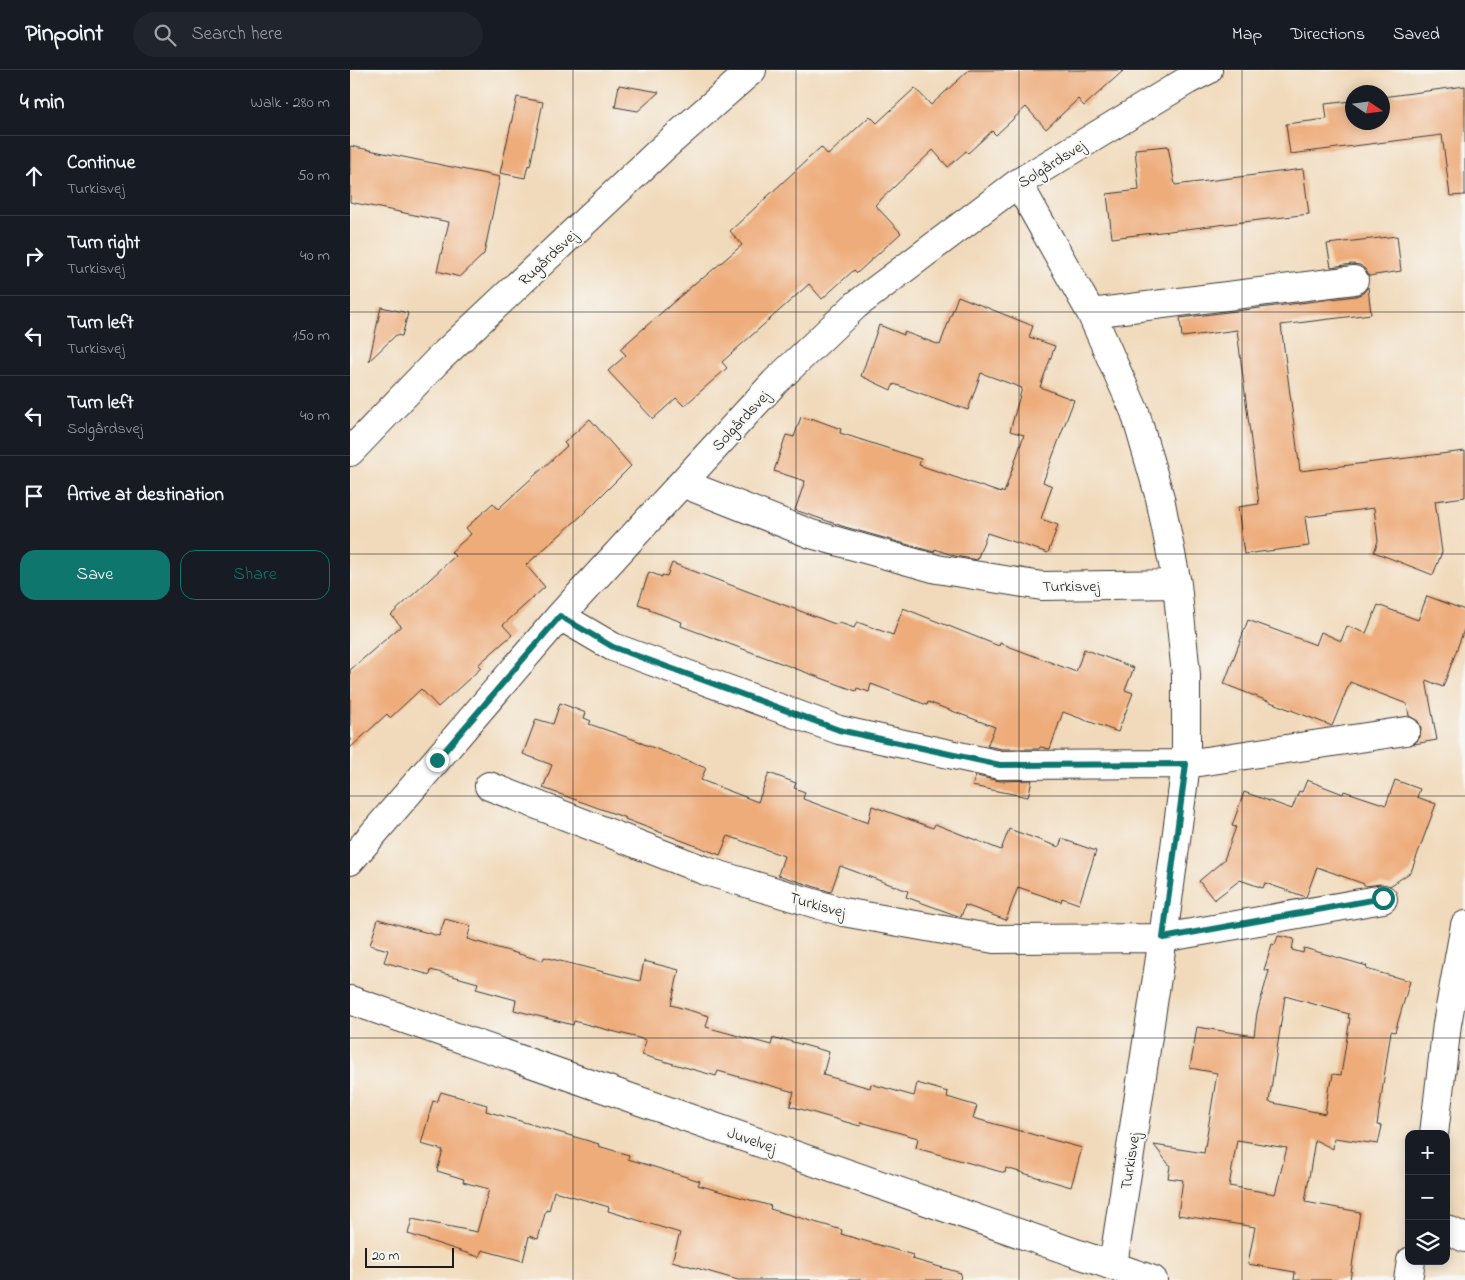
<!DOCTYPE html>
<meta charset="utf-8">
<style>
:root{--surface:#171b24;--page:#20242c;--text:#f1f3f6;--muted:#9ea1a6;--line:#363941;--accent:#0f766e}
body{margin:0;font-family:"Indie Flower",sans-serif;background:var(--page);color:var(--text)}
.controls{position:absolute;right:15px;bottom:15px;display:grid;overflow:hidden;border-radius:10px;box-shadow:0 2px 12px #0003}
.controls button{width:45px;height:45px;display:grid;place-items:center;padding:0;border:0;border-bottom:1px solid var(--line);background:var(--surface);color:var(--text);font:25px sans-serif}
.compass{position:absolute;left:995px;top:15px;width:45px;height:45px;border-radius:50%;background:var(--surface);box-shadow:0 2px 12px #0003;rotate:103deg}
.scale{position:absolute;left:15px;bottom:12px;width:89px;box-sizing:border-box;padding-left:5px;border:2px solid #1c1c1c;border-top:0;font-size:14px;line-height:18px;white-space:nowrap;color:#1c1c1c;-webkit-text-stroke:4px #f6f6f2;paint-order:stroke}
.stop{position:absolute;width:15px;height:15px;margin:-11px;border:4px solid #0f766e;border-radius:50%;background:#fff}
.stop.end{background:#0f766e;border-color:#fff;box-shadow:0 1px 5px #0008}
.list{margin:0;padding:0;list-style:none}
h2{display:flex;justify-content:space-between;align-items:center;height:65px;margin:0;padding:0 20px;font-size:21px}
h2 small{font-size:16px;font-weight:400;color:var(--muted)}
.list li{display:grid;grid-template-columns:32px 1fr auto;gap:15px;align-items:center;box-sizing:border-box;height:80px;padding:0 20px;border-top:1px solid var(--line)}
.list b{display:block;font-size:19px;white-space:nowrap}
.list p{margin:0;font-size:16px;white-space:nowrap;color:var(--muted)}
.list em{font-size:16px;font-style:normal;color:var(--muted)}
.actions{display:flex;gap:10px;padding:15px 20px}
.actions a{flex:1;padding:11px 0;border:1px solid var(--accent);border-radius:15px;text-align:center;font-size:18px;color:var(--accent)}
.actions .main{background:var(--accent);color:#fff}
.icon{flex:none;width:28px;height:28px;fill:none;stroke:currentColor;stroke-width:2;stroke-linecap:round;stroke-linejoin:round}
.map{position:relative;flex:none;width:1115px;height:1210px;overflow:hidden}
header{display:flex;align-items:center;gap:30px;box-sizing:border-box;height:70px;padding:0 25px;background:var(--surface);border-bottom:1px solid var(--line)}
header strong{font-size:24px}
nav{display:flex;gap:28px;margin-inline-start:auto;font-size:18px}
.search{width:350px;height:45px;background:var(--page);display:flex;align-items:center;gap:12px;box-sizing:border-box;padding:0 18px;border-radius:28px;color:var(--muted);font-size:19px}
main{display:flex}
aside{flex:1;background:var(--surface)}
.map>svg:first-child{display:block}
.building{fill:#eeac7a;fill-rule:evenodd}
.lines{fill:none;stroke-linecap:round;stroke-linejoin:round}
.minor-casing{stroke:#3c3834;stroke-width:30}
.major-casing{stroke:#3c3834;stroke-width:30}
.minor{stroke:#fff;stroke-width:28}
.major{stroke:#fff;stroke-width:28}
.route{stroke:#0f766e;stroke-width:6}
.grid{fill:none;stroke:#1c1c1c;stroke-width:1;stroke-opacity:0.55}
.labels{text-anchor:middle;stroke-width:4;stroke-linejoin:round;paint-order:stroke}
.street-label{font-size:16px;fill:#1c1c1c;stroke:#f6f6f2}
</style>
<header>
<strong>Pinpoint</strong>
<div class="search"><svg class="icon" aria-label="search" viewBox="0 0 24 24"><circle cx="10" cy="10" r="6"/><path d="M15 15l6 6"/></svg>Search here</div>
<nav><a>Map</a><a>Directions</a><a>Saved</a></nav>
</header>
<main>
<aside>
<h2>4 min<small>Walk · 280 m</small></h2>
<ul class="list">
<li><svg class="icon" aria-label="ahead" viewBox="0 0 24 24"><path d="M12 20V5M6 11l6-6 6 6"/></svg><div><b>Continue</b><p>Turkisvej</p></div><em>50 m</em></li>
<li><svg class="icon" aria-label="right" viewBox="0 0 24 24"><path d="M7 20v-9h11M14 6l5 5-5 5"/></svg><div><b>Turn right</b><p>Turkisvej</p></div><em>40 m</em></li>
<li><svg class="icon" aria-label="left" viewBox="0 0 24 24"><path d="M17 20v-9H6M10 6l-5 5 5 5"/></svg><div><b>Turn left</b><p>Turkisvej</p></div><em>150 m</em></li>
<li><svg class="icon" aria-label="left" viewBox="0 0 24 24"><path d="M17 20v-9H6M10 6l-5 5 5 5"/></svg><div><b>Turn left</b><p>Solgårdsvej</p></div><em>40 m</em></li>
<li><svg class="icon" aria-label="arrive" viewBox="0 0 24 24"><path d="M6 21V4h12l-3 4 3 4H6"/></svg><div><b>Arrive at destination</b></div></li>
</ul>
<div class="actions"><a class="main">Save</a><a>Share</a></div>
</aside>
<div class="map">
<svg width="1115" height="1210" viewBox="0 0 1115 1210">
<rect width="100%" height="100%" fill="#f6f6f2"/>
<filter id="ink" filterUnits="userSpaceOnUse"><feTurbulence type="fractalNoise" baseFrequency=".02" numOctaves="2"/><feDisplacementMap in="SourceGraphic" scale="10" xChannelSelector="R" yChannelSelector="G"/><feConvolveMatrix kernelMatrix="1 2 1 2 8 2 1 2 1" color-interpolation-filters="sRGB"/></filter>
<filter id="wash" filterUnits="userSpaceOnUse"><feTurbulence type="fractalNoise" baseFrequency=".0096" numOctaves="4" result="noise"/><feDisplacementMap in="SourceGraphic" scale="20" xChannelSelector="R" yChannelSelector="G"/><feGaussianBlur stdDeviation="1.12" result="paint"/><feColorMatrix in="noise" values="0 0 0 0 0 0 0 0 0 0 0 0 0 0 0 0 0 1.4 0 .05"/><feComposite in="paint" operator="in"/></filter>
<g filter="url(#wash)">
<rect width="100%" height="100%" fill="#f1dabb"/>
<g id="blocks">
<path class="building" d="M 619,0 L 774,0 L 734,36 L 728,29 L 696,59 L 676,37 L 646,65 L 642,61 L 618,83 L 616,81 L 598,97 L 583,80 L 525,135 L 551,163 L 507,203 L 504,200 L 472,229 L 459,214 L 372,292 L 377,298 L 334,336 L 326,328 L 303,349 L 258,301 L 276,285 L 270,279 L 351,208 L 352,209 L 392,175 L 380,161 L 471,77 L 478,85 L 520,46 L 527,53 L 565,18 L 581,35 Z
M 269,15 L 309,22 L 288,41 L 265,37 Z
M 1115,16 L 1115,125 L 1100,126 L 1092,65 L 940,84 L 936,54 L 977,49 L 975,34 L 1002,31 L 1002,52 L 1032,52 L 1032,27 Z
M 167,27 L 193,32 L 180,96 L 178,95 L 175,108 L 150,103 Z
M 0,76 L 150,107 L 134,184 L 110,207 L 87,201 L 99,152 L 0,132 Z
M 818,76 L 825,115 L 953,99 L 959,144 L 762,168 L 757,124 L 789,120 L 785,79 Z
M 1047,166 L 1051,201 L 1019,206 L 1016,200 L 1010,195 L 1002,194 L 981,197 L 977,174 Z
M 1018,217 L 1021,244 L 931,255 L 950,401 L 1115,381 L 1115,427 L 1085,431 L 1092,482 L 1083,505 L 1024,482 L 1028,471 L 1024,438 L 955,447 L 959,476 L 894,484 L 888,437 L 909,434 L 887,260 L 832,267 L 830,248 L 1006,226 L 1013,223 Z
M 608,226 L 683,256 L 679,267 L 705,276 L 690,317 L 724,330 L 693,412 L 702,416 L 691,449 L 708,455 L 698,483 L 637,463 L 627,490 L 605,486 L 585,479 L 584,482 L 495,457 L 445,440 L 455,411 L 424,401 L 436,365 L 444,367 L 451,347 L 461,350 L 461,348 L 491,359 L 490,363 L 571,389 L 569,395 L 651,423 L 651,421 L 654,423 L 674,365 L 660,361 L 672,318 L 631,303 L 618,340 L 544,314 L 541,320 L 511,306 L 529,255 L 554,265 L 554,262 L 590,275 Z
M 31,237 L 58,243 L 52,266 L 46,265 L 19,291 Z
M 240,349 L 281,396 L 231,446 L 176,495 L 195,517 L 153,555 L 162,565 L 128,595 L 131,598 L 88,637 L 71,619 L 40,648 L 37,644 L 0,678 L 0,600 L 51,556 L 41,545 L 105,486 L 101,482 L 121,464 L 116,458 L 143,433 L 148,439 L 217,376 L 214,373 Z
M 322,493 L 442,538 L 485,554 L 490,553 L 504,558 L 507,552 L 543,565 L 553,538 L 649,576 L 650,573 L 726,602 L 734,579 L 784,598 L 775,620 L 783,623 L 768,662 L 713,642 L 700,679 L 690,677 L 689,679 L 652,679 L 637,676 L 645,657 L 578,632 L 577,635 L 521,614 L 519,622 L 507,618 L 506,621 L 331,556 L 332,552 L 299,540 L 300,538 L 288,534 L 299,502 L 312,507 L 312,505 L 317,506 Z
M 1077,526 L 1115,540 L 1115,557 L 1093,617 L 1076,610 L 1087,670 L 1064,674 L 1070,667 L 1071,658 L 1068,651 L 1059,646 L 1057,634 L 1000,612 L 982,656 L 874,614 L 898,550 L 966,575 L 971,562 L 991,571 L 997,556 L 1016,563 L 1028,535 L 1068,550 Z
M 210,633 L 236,643 L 234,648 L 241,651 L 239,654 L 291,672 L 291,673 L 356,698 L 351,710 L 408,732 L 419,703 L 446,713 L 444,718 L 455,722 L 453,729 L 518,753 L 522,736 L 583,758 L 585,754 L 651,780 L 659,759 L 709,777 L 712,769 L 746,781 L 729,834 L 712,828 L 711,832 L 668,817 L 656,850 L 615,835 L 611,847 L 556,827 L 558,821 L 490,796 L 481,822 L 428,805 L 434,786 L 378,766 L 370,785 L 275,749 L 276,748 L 193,718 L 202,695 L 173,684 L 186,649 L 203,654 Z
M 626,706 L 650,711 L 682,710 L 678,727 L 622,716 Z
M 957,710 L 993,724 L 994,721 L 1036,735 L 1045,710 L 1070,719 L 1067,727 L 1086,734 L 1061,802 L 1040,816 L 1031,814 L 1015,816 L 1014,814 L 967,797 L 956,827 L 915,813 L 913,818 L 890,810 L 864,830 L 849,811 L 874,790 L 886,757 L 882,756 L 894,722 L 942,739 L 949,721 L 952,722 Z
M 28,849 L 89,866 L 95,849 L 121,856 L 117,869 L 193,891 L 194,887 L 290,911 L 294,891 L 329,900 L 321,935 L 359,946 L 356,957 L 421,975 L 423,968 L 432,971 L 432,969 L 479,982 L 473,1005 L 520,1018 L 521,1014 L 564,1026 L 567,1013 L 598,1022 L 597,1027 L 627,1036 L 623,1048 L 732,1078 L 721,1117 L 656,1098 L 655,1103 L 566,1078 L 568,1068 L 511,1052 L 510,1056 L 440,1036 L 444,1022 L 368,1001 L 366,1006 L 292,985 L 296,970 L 224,951 L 223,955 L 164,940 L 166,930 L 126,919 L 128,913 L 81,900 L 80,905 L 34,892 L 38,880 L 20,875 Z
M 928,866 L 944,869 L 942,880 L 953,883 L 954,878 L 1017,896 L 1016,899 L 1060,911 L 1045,962 L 1041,961 L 1027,1055 L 1032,1056 L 1028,1074 L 984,1068 L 983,1079 L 965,1070 L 955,1132 L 1010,1142 L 1000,1210 L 944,1210 L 945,1202 L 898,1194 L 905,1157 L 828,1145 L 833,1110 L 818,1108 L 820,1096 L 804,1075 L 854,1083 L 867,1003 L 840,998 L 847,957 L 904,966 L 907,943 L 919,901 L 914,900 L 922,874 L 925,875 ZM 935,926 L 999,944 L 998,948 L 1000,948 L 991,1005 L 983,1004 L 981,1015 L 979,1015 L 975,1044 L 919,1032 ZM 887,1070 L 937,1078 L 925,1124 L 879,1116 Z
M 91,1022 L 137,1035 L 136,1041 L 249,1074 L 248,1076 L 279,1085 L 278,1089 L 350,1111 L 348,1115 L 421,1136 L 420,1139 L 492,1160 L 491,1164 L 563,1185 L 562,1189 L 611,1203 L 610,1210 L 388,1210 L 322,1191 L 330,1163 L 258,1141 L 259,1137 L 204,1121 L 199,1141 L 196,1140 L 188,1169 L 179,1166 L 173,1191 L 132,1180 L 129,1187 L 58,1164 L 62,1149 L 127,1162 L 139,1119 L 113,1112 L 114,1109 L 87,1101 L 93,1080 L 71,1074 L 83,1031 L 87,1032 Z"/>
</g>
</g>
<g filter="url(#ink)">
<use href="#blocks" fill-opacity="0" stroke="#3c3834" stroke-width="1"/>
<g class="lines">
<defs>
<path id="minor" d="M 668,113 L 741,243 L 785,342 L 810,428 L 827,514 L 836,605 L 836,694 L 813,868 L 763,1195
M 741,243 L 1004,210
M 332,413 L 461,464 L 587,499 L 692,516 L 827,514
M 210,546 L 263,577 L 489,660 L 650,695 L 836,694 L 1056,661
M 139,716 L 356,801 L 493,842 L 644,869 L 813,868 L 1033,829
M 0,791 L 210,546 L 332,413 L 425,312 L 506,235 L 668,113 L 838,10 L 858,0
M 0,930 L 803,1210
M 1084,1064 L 1097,954 L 1115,855
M 1096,1159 L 1115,1168
M 1058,1210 L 1061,1191"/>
<path id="major" d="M 0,382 L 88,290 L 313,78 L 402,0"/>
</defs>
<use href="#minor" class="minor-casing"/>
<use href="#major" class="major-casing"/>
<use href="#minor" class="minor"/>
<use href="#major" class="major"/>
</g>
</g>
<g class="lines" filter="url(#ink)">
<path class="route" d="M 87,690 L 210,546 L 263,577 L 489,660 L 650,695 L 836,694 L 813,868 L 1033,828"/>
</g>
<path class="grid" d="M 223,0 L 223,1210M 446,0 L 446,1210M 669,0 L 669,1210M 892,0 L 892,1210M 0,242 L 1115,242M 0,484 L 1115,484M 0,726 L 1115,726M 0,968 L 1115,968"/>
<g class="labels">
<g class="street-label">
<text transform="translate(701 93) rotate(-32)" y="6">Solgårdsvej</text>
<text transform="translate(197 187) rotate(-43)" y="6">Rugårdsvej</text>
<text transform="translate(390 350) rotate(-47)" y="6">Solgårdsvej</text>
<text x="721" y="521">Turkisvej</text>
<text transform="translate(468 834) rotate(16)" y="6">Turkisvej</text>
<text transform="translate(402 1069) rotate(19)" y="6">Juvelvej</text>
<text transform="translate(779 1091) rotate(-81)" y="6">Turkisvej</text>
</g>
</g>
</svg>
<div class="controls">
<button>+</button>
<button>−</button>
<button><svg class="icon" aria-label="layers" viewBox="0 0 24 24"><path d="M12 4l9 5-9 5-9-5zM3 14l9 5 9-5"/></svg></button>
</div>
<svg class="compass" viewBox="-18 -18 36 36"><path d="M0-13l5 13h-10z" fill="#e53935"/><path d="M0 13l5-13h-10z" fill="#9ea1a6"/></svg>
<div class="scale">20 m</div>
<div class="stop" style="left:1033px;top:828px"></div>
<div class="stop end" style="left:87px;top:690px"></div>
</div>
</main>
